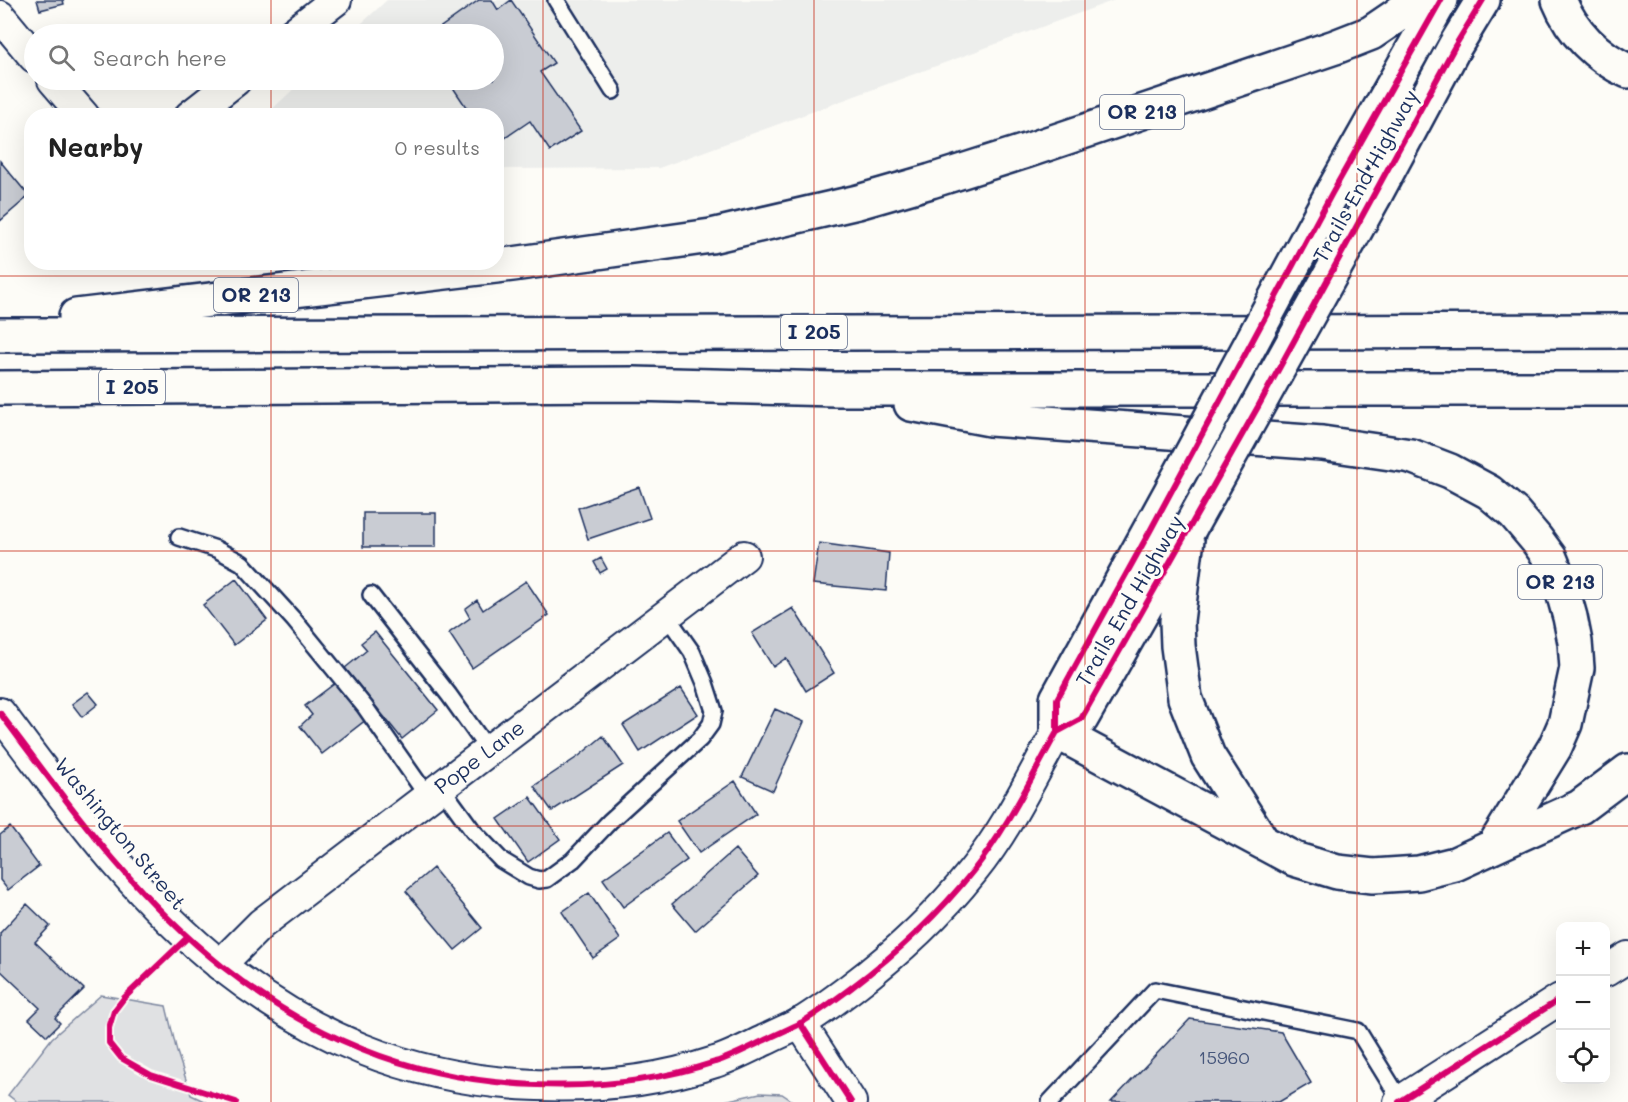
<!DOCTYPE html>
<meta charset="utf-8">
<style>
:root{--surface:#fff;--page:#f6f6f6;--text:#222;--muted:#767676;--line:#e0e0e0}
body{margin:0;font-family:Mali,sans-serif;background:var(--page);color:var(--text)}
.controls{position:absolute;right:18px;bottom:18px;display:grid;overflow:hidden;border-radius:12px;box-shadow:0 6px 24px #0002}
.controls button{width:54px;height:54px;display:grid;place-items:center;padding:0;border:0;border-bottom:2px solid var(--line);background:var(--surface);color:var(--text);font:30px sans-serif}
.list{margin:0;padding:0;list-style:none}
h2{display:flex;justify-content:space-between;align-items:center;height:78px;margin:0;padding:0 24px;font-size:26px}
h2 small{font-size:20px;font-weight:400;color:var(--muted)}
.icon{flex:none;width:33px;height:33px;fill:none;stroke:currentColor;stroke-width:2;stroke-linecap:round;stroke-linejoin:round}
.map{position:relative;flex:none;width:1628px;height:1102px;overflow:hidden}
.search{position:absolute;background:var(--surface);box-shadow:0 6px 24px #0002;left:24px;top:24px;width:480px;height:66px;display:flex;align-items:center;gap:15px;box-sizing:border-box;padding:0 21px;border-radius:33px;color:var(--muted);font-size:22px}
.panel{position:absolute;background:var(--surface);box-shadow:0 6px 24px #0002;left:24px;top:108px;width:480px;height:162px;border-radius:24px}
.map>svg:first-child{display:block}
.built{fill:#edeeec}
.green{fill:#e0e1e3;stroke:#7e88a0;stroke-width:1.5}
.building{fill:#c9ccd3;stroke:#1b2f5e;stroke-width:1.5}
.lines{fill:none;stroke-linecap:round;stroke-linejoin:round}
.lane-casing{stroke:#1b2f5e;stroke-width:20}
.street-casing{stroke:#1b2f5e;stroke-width:34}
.highway-casing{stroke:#1b2f5e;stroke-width:38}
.lane{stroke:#fdfcf7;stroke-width:15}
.street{stroke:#fdfcf7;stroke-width:30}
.highway{stroke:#fdfcf7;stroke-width:33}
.highway-bridge-casing{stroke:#1b2f5e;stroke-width:38;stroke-linecap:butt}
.highway-bridge{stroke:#fdfcf7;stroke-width:33}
.cycleway-casing{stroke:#fdfcf7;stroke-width:10}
.cycleway{stroke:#d6006c;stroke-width:6}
.grid{fill:none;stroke:#c8321e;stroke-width:1.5;stroke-opacity:0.55}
.labels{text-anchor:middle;stroke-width:6;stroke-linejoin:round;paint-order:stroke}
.number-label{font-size:18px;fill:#46567b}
.shield{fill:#fdfcf7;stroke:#5f6c8c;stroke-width:1.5}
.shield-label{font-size:20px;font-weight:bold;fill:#1b2f5e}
.street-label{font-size:21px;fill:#1b2f5e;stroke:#fdfcf7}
</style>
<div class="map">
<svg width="1628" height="1102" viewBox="0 0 1628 1102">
<rect width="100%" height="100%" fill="#fdfcf7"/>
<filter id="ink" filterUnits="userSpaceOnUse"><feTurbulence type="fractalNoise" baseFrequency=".0167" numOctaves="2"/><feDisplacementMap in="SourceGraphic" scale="12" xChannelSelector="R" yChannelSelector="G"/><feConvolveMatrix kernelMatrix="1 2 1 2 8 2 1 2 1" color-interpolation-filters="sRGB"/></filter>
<g filter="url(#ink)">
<path class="built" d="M 387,0 L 1115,0 L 659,168 L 497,169 L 496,116 L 265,116 L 303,80 L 494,80 L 494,34 L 350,34 Z"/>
<path class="green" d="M 101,995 L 166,1006 L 177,1052 L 191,1095 L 206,1102 L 17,1102 L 8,1095 L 52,1038 Z
M 760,1093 L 782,1094 L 794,1102 L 720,1102 Z"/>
<path class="building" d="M 37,0 L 63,0 L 64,4 L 40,10 Z
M 479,0 L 492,0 L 498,10 L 511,0 L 554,63 L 540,72 L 581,131 L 550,151 L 530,121 L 496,144 L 496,116 L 472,116 L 448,80 L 494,80 L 494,34 L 431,34 Z
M 0,161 L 29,196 L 0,221 Z
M 639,487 L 650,518 L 588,539 L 578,508 Z
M 363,513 L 436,513 L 436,547 L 363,547 Z
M 819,543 L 889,553 L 886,591 L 813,584 Z
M 601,558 L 607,569 L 600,573 L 594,562 Z
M 236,579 L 267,620 L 234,645 L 203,605 Z
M 526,581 L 549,615 L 472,668 L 449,633 L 470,618 L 465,609 L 477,600 L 483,610 Z
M 793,608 L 834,673 L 806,691 L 786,658 L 773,667 L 752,633 Z
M 375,632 L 438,710 L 402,739 L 345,668 L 367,650 L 361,643 Z
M 338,681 L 367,719 L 322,754 L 300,726 L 312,715 L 305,706 Z
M 681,688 L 698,714 L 640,752 L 623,725 Z
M 88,692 L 98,704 L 82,717 L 72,704 Z
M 775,709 L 804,722 L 773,791 L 742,777 Z
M 603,736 L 623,765 L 552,811 L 534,786 L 579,756 Z
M 735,781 L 756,814 L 699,853 L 677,821 Z
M 530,797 L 560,839 L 528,862 L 498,819 Z
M 10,827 L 39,866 L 8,890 L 0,880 L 0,835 Z
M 667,833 L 687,860 L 623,907 L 603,879 Z
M 735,849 L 758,876 L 695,931 L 672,904 Z
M 433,868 L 482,928 L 455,950 L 406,891 Z
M 589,893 L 620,939 L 593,958 L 562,912 Z
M 27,904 L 50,926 L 35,942 L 84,989 L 55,1018 L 60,1023 L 47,1036 L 29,1019 L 40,1008 L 0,970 L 0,933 Z
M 1190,1019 L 1281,1032 L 1311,1083 L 1279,1102 L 1111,1102 Z"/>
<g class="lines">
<defs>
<path id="lane" d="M 556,0 L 613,91
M 179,537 L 216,549 L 242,563 L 294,620 L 365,707 L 428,797
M 371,595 L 449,695 L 489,751
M 441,787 L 473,831 L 501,860 L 529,877 L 539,880 L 547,879 L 573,860 L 610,821 L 700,739 L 711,724 L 714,711 L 705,683 L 692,652 L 666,615
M 1050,1102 L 1155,990 L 1358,1031 L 1401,1101"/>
<g id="street">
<path d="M 0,16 L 34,57"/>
<path d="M 292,34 L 336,0"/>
<path d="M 53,80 L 84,116"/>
<path d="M 190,116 L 236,80"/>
<path d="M 0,713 C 67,802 134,897 223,967 C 265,1000 312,1029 362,1049 C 468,1092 606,1098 715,1062 C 732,1057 748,1048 765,1040 C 777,1034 789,1029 801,1023 C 819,1012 835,1000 851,988 C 896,954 938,915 973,871 C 1007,829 1031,778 1057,732"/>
<path id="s1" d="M 220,965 L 261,924 L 744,556"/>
<path d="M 1606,971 L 1628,957"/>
<path d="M 800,1023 L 851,1102"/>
<path d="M 1399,1102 L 1560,999"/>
</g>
<path id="highway" d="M 1559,0 C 1572,32 1597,57 1628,71
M 1332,193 L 1441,0
M 1375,195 L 1455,46 L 1483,0
M 76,316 L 513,264 L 711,236 L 858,202 L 931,181 L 1026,151 L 1335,47 L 1371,33 L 1396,16 L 1416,0
M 0,335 L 1628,331
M 0,388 L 633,384 L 835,389 L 1628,389
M 911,404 L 990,419 L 1322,443 L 1411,456 L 1450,471 L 1489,492 L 1514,513 L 1536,539 L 1550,558 L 1561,585 L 1570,617 L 1575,642 L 1577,668 L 1565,724 L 1555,747 L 1494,846
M 1188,531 L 1177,621 L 1178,646 L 1185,698 L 1208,756 L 1262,841
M 1057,732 L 1294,859 L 1337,872 L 1373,876 L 1419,873 L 1455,864 L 1580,807 L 1628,771
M 1057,732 L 1057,699 L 1186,464
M 1057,732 L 1081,719 L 1181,544"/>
</defs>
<use href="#lane" class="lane-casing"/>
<use href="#street" class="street-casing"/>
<use href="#highway" class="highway-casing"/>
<use href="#lane" class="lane"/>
<use href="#street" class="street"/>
<use href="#highway" class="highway"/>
<defs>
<path id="highway-bridge" d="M 1186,464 L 1332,193
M 1188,531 L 1375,195"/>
</defs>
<use href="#highway-bridge" class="highway-bridge-casing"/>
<use href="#highway-bridge" class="highway-bridge"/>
<defs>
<path id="cycleway" d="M 0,713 C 67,802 134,897 223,967 C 265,1000 312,1029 362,1049 C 468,1092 606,1098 715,1062 C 732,1057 748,1048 765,1040 C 777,1034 789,1029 801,1023 C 819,1012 835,1000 851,988 C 896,954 938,915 973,871 C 1007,829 1031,778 1057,732
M 1057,732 L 1081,719 L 1259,405 L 1455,46 L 1483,0
M 1057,732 L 1057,699 L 1150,531 L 1332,193 L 1441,0
M 188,937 L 124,998 L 114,1011 L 109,1028 L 109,1043 L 121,1058 L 151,1075 L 236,1102
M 800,1023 L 851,1102
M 1399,1102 L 1560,999"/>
</defs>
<use href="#cycleway" class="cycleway-casing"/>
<use href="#cycleway" class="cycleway"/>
</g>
</g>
<path class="grid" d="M 271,0 L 271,34M 543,0 L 543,1102M 814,0 L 814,1102M 1085,0 L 1085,1102M 1357,0 L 1357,1102M 271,80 L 271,116M 271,262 L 271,1102M 0,276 L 1628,276M 0,551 L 1628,551M 0,826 L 1628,826"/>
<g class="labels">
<g class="number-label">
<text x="1224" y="1064">15960</text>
</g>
<g class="shield">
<rect x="1100" y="95" width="84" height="34" rx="4.5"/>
<rect x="214" y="278" width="84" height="34" rx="4.5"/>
<rect x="781" y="315" width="66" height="34" rx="4.5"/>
<rect x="99" y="370" width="66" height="34" rx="4.5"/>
<rect x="1518" y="565" width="84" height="34" rx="4.5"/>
</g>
<g class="shield-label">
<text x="1142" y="119">OR 213</text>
<text x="256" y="302">OR 213</text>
<text x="814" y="339">I 205</text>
<text x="132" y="394">I 205</text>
<text x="1560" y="589">OR 213</text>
</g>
<g class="street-label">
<text transform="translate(1366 176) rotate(-61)" y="7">Trails End Highway</text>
<text transform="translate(1130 601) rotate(-60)" y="7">Trails End Highway</text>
<text dy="7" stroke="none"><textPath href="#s1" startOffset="333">Pope Lane</textPath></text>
<text transform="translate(120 834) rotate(50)" y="7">Washington Street</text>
</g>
</g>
</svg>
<div class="controls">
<button>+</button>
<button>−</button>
<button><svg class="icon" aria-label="locate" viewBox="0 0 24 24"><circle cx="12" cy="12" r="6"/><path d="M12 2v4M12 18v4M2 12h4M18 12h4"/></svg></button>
</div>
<div class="search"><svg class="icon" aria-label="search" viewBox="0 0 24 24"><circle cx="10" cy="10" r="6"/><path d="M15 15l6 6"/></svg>Search here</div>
<section class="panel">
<h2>Nearby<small>0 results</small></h2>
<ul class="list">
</ul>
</section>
</div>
